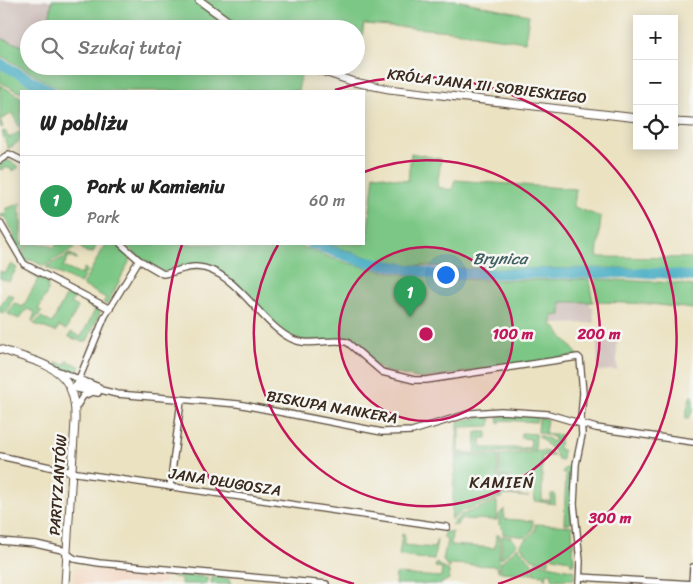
<!DOCTYPE html>
<html lang="pl">
<meta charset="utf-8">
<style>
:root{--surface:#fff;--page:#f6f6f6;--text:#222;--muted:#767676;--line:#e0e0e0;--accent:#c8321e}
body{margin:0;font-family:Sriracha,sans-serif;background:var(--page);color:var(--text)}
.controls{position:absolute;right:15px;top:15px;display:grid;overflow:hidden;border-radius:0px;box-shadow:0 2px 12px #0003}
.controls button{width:45px;height:45px;display:grid;place-items:center;padding:0;border:0;border-bottom:1px solid var(--line);background:var(--surface);color:var(--text);font:25px sans-serif}
.you{position:absolute;left:445px;top:274px;width:18px;height:18px;margin:-12px;border:4px solid #fff;border-radius:50%;background:#1a73e8;box-shadow:0 0 0 8px #1a73e833}
.badge{display:grid;place-items:center;width:32px;height:32px;border-radius:50%;background:var(--accent);color:#fff;font-size:16px;font-weight:700}
.pin{position:absolute;translate:-50% -41px;filter:drop-shadow(0 1px 2px #0008)}
.pin::after{content:'';position:absolute;top:26px;width:18px;height:15px;background:inherit;clip-path:polygon(0 0,100% 0,50% 100%)}
.list{margin:0;padding:0;list-style:none}
h2{display:flex;justify-content:space-between;align-items:center;height:65px;margin:0;padding:0 20px;font-size:21px}
h2 small{font-size:16px;font-weight:400;color:var(--muted)}
.list li{display:grid;grid-template-columns:32px 1fr auto;gap:15px;align-items:center;box-sizing:border-box;height:90px;padding:0 20px;border-top:1px solid var(--line)}
.list b{display:block;font-size:19px;white-space:nowrap}
.list p{margin:0;font-size:16px;white-space:nowrap;color:var(--muted)}
.list em{font-size:16px;font-style:normal;color:var(--muted)}
.icon{flex:none;width:28px;height:28px;fill:none;stroke:currentColor;stroke-width:2;stroke-linecap:round;stroke-linejoin:round}
.map{position:relative;flex:none;width:693px;height:584px;overflow:hidden}
.search{position:absolute;background:var(--surface);box-shadow:0 2px 12px #0003;left:20px;top:20px;width:345px;height:55px;display:flex;align-items:center;gap:12px;box-sizing:border-box;padding:0 18px;border-radius:28px;color:var(--muted);font-size:19px}
.panel{position:absolute;background:var(--surface);box-shadow:0 2px 12px #0003;left:20px;top:90px;width:345px;height:155px;border-radius:0px}
.map>svg:first-child{display:block}
.built{fill:#f3d4bf}
.industrial{fill:#cfc0bb}
.green{fill:#7bc785;stroke:#5b7852}
.lines{fill:none;stroke-linecap:round;stroke-linejoin:round}
.river{stroke:#44acc3;stroke-width:10}
.minor-casing{stroke:#554637;stroke-width:8}
.tertiary-casing{stroke:#554637;stroke-width:9}
.minor{stroke:#fff;stroke-width:5.5}
.tertiary{stroke:#fff;stroke-width:7}
.ring{fill:none;stroke:#c2185b;stroke-width:2.5}
.labels{text-anchor:middle;stroke-width:5;stroke-linejoin:round;paint-order:stroke}
.street-label{font-size:15px;fill:#3b2a1e;stroke:#f6f6f2}
.water-label{font-size:16px;font-style:italic;fill:#3f5e60;stroke:#f6f6f2}
.neighbourhood-label{font-size:16px;letter-spacing:1px;fill:#3b2a1e;stroke:#f6f6f2}
.centre{fill:#c2185b;stroke:#f6f6f2;stroke-width:2.5}
.ring-label{font-size:15px;text-anchor:middle;font-weight:bold;fill:#c2185b;stroke:#f6f6f2;stroke-width:5;stroke-linejoin:round;paint-order:stroke}
</style>
<div class="map">
<svg width="693" height="584" viewBox="0 0 693 584">
<rect width="100%" height="100%" fill="#f6f6f2"/>
<filter id="ink" filterUnits="userSpaceOnUse"><feTurbulence type="fractalNoise" baseFrequency=".02" numOctaves="2"/><feDisplacementMap in="SourceGraphic" scale="10" xChannelSelector="R" yChannelSelector="G"/><feConvolveMatrix kernelMatrix="1 2 1 2 8 2 1 2 1" color-interpolation-filters="sRGB"/></filter>
<filter id="wash" filterUnits="userSpaceOnUse"><feTurbulence type="fractalNoise" baseFrequency=".0096" numOctaves="4" result="noise"/><feDisplacementMap in="SourceGraphic" scale="20" xChannelSelector="R" yChannelSelector="G"/><feGaussianBlur stdDeviation="1.12" result="paint"/><feColorMatrix in="noise" values="0 0 0 0 0 0 0 0 0 0 0 0 0 0 0 0 0 1.4 0 .05"/><feComposite in="paint" operator="in"/></filter>
<g filter="url(#wash)">
<rect width="100%" height="100%" fill="#ebe2c2"/>
<path class="built" d="M 75,568 L 165,573 L 164,584 L 74,584 Z"/>
<path class="industrial" d="M 0,0 L 52,0 L 48,29 L 29,29 L 29,48 L 0,38 Z
M 561,302 L 590,302 L 590,306 L 593,306 L 594,323 L 552,324 L 552,316 L 561,315 Z
M 597,341 L 617,341 L 617,370 L 598,371 Z"/>
<path class="green" d="M 52,0 L 455,0 L 529,15 L 525,42 L 451,31 L 364,24 L 357,68 L 348,66 L 356,66 L 356,29 L 48,29 Z
M 0,38 L 29,48 L 29,66 L 303,66 L 298,91 L 63,91 L 0,55 Z
M 0,67 L 43,91 L 21,91 L 21,93 L 0,82 Z
M 0,85 L 21,97 L 21,130 L 12,113 L 0,120 L 3,127 L 1,128 L 0,125 Z
M 5,131 L 9,138 L 21,131 L 21,140 L 8,149 L 2,132 Z
M 411,153 L 441,159 L 437,187 L 452,190 L 455,180 L 576,189 L 574,207 L 601,217 L 597,257 L 693,258 L 693,273 L 629,268 L 469,269 L 413,265 L 370,258 L 327,244 L 364,244 L 364,238 L 367,238 L 374,174 L 408,181 Z
M 8,160 L 19,167 L 13,171 L 7,167 L 0,170 L 0,164 Z
M 21,203 L 19,213 L 21,214 L 21,244 L 27,244 L 21,255 L 11,238 L 15,236 L 4,216 L 0,218 L 0,214 L 5,215 L 7,210 L 5,209 Z
M 29,244 L 47,244 L 54,248 L 56,244 L 71,244 L 75,248 L 44,266 L 31,260 L 25,261 L 22,257 Z
M 84,244 L 96,245 L 93,253 L 86,252 L 80,247 Z
M 106,244 L 118,244 L 132,256 L 107,305 L 103,303 L 106,298 L 82,285 Z
M 125,244 L 297,244 C 389,287 490,280 589,279 L 593,302 L 561,302 L 561,315 L 552,316 L 552,324 L 578,355 L 421,379 L 384,371 L 372,363 L 350,341 L 301,340 L 285,333 L 237,286 L 208,268 L 163,272 L 138,256 Z
M 70,254 L 77,258 L 76,260 L 69,256 L 63,267 L 81,275 L 84,268 L 87,270 L 80,284 L 46,267 Z
M 11,264 L 17,268 L 9,281 L 0,278 L 0,271 L 5,273 Z
M 29,272 L 47,282 L 48,291 L 38,310 L 42,311 L 33,322 L 32,321 L 35,312 L 27,309 L 19,319 L 8,314 L 14,303 L 23,307 L 38,279 Z
M 595,279 L 676,283 L 693,286 L 693,309 L 650,304 L 597,302 Z
M 57,287 L 79,298 L 74,298 L 71,303 L 78,307 L 66,330 L 59,326 L 56,332 L 34,324 L 41,317 L 52,323 L 67,294 Z
M 8,294 L 14,296 L 5,314 L 0,312 L 0,306 Z
M 86,302 L 98,308 L 100,313 L 87,341 L 83,342 L 69,337 L 71,332 L 81,337 L 95,310 L 85,304 Z
M 67,361 L 80,366 L 77,373 L 73,373 L 55,366 L 57,362 L 65,365 Z
M 693,395 L 693,411 L 688,419 L 685,419 L 690,397 Z
M 486,416 L 491,419 L 490,426 L 460,427 L 459,452 L 473,453 L 473,455 L 456,455 L 458,422 Z
M 498,416 L 537,417 L 536,422 L 502,420 L 499,424 Z
M 539,418 L 547,419 L 545,433 L 561,435 L 559,449 L 563,450 L 562,461 L 558,460 L 556,454 L 538,435 L 549,439 L 551,442 L 555,440 L 554,437 L 538,432 Z
M 476,432 L 487,432 L 487,438 L 481,438 L 481,448 L 530,448 L 531,439 L 521,438 L 521,433 L 536,434 L 535,450 L 475,454 Z
M 543,451 L 552,453 L 555,456 L 542,456 L 542,501 L 551,501 L 551,494 L 555,494 L 555,504 L 535,501 L 533,485 L 508,483 L 508,494 L 529,497 L 505,495 L 499,499 L 499,477 L 510,477 L 499,476 L 500,455 Z
M 498,455 L 497,499 L 463,511 L 451,520 L 456,457 Z
M 571,466 L 571,523 L 564,524 L 566,474 L 562,473 L 564,469 Z
M 497,501 L 497,520 L 460,519 L 457,525 L 451,525 L 461,515 Z
M 504,509 L 504,519 L 533,521 L 532,531 L 526,537 L 503,534 L 503,529 L 499,525 L 499,515 Z
M 535,524 L 572,526 L 574,562 L 572,565 L 569,560 L 549,556 L 549,563 L 532,559 L 520,545 L 535,531 Z
M 444,532 L 452,532 L 451,545 L 495,548 L 496,535 L 500,535 L 499,572 L 496,566 L 450,564 L 449,569 L 443,560 L 447,540 L 444,538 Z
M 402,534 L 405,535 L 404,545 L 434,548 L 437,539 L 434,560 L 399,556 Z
M 502,536 L 511,537 L 517,544 L 501,559 Z
M 518,547 L 532,563 L 532,574 L 501,572 L 501,562 Z
M 535,562 L 575,571 L 574,579 L 553,580 L 551,573 L 546,574 L 547,579 L 544,579 L 544,575 L 534,574 Z
M 436,563 L 449,571 L 449,579 L 440,584 L 395,584 L 396,574 L 441,577 L 442,568 L 435,567 Z
M 174,574 L 207,577 L 207,584 L 181,584 L 181,578 L 173,577 Z
M 212,577 L 229,579 L 231,584 L 211,584 Z"/>
<g class="lines">
<path class="river" d="M 0,63 L 51,91
M 311,244 L 362,261 L 435,274 L 660,273 L 693,277"/>
</g>
</g>
<g filter="url(#ink)">
<g class="lines">
<defs>
<path id="minor" d="M 0,160 L 9,154 L 21,160
M 0,223 L 24,264 L 110,309
M 121,244 L 139,260 L 163,274 C 175,273 185,266 197,267 C 235,269 259,322 290,338 C 309,348 327,338 347,342 L 382,372 L 414,380 L 426,380 L 578,357 L 580,359 L 583,393 L 581,417 L 582,435 L 576,464 L 574,504 L 580,561 L 579,584
M 56,370 L 99,387
M 77,384 L 117,394 L 238,404 L 382,432 L 412,431 L 471,413 L 501,411 L 548,414 L 596,428 L 693,442
M 72,388 L 77,384 L 105,316 L 139,260
M 72,388 L 98,393
M 76,407 L 83,396 L 92,392
M 0,456 L 77,473 L 447,527
M 170,487 L 181,401
M 0,541 L 36,544 L 62,550 L 75,559 L 99,563 L 326,584
M 580,577 L 693,584
M 692,584 L 693,567"/>
<path id="tertiary" d="M 199,0 L 239,29
M 307,66 L 354,82 L 389,89 L 637,118
M 674,122 L 693,123
M 0,349 C 44,365 77,366 75,421 L 65,584"/>
</defs>
<use href="#minor" class="minor-casing"/>
<use href="#tertiary" class="tertiary-casing"/>
<use href="#minor" class="minor"/>
<use href="#tertiary" class="tertiary"/>
</g>
</g>
<circle cx="426" cy="334" r="87" fill="#c2185b" fill-opacity=".12"/>
<g class="ring">
<circle cx="426" cy="334" r="87"/>
<path d="M364 172A173 173 0 1 1 278 245"/>
<path d="M354 584A260 260 0 0 1 182 245M335 90A260 260 0 1 1 498 584"/>
</g>
<g class="labels">
<g class="street-label">
<text transform="translate(487 86) rotate(7)" y="5">KRÓLA JANA III SOBIESKIEGO</text>
<text transform="translate(332 407) rotate(10)" y="5">BISKUPA NANKERA</text>
<text transform="translate(225 482) rotate(9)" y="5">JANA DŁUGOSZA</text>
<text transform="translate(58 485) rotate(-86)" y="5">PARTYZANTÓW</text>
</g>
<g class="water-label">
<text x="500" y="264">Brynica</text>
</g>
<g class="neighbourhood-label">
<text x="502" y="488">KAMIEŃ</text>
</g>
</g>
<circle cx="426" cy="334" r="8" class="centre"/>
<g class="ring-label">
<text x="513" y="339">100 m</text>
<text x="599" y="339">200 m</text>
<text x="610" y="523">300 m</text>
</g>
</svg>
<div class="controls">
<button>+</button>
<button>−</button>
<button><svg class="icon" aria-label="locate" viewBox="0 0 24 24"><circle cx="12" cy="12" r="6"/><path d="M12 2v4M12 18v4M2 12h4M18 12h4"/></svg></button>
</div>
<div class="you"></div>
<div class="pin badge" style="left:410px;top:317px;background:#2e9e5b">1</div>
<div class="search"><svg class="icon" aria-label="search" viewBox="0 0 24 24"><circle cx="10" cy="10" r="6"/><path d="M15 15l6 6"/></svg>Szukaj tutaj</div>
<section class="panel">
<h2>W pobliżu<small></small></h2>
<ul class="list">
<li><span class="badge" style="background:#2e9e5b">1</span><div><b>Park w Kamieniu</b><p>Park</p></div><em>60 m</em></li>
</ul>
</section>
</div>
